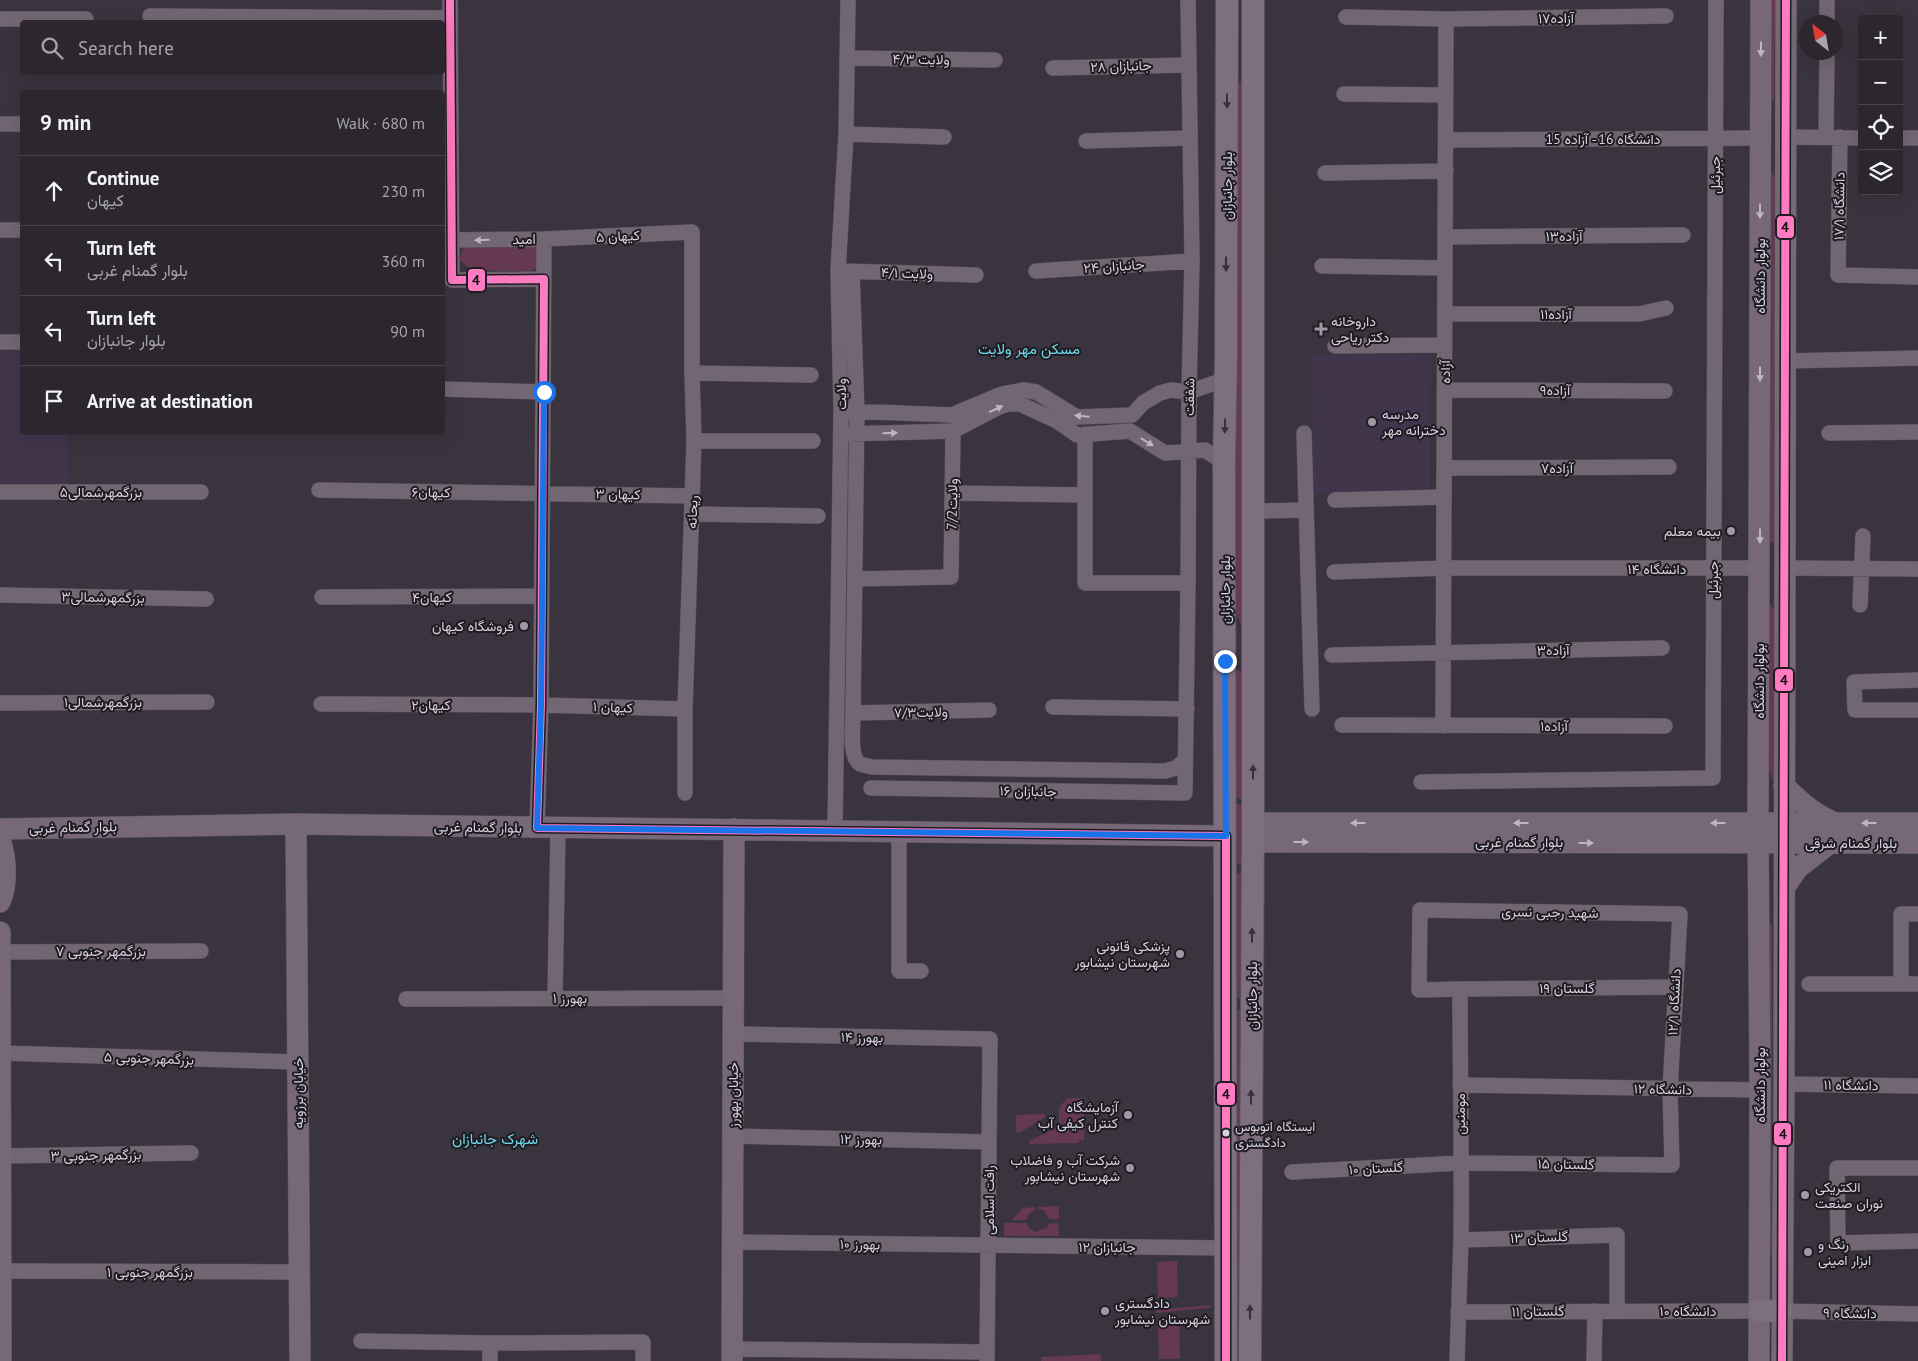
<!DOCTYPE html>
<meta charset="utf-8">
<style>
:root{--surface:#2c272f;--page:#342f37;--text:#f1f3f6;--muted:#a6a5aa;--line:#48444b}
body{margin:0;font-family:"PT Sans",Vazirmatn,sans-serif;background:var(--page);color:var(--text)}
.controls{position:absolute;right:15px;top:15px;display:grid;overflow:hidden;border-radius:5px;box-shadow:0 5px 20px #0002}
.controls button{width:45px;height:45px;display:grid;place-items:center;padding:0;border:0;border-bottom:1px solid var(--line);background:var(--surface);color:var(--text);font:25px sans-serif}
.compass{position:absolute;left:1798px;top:15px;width:45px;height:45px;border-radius:50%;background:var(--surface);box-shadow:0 5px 20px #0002;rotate:329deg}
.stop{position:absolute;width:15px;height:15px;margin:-11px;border:4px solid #1a73e8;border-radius:50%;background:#fff}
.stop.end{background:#1a73e8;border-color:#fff;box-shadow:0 1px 5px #0008}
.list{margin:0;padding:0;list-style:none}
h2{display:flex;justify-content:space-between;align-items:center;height:65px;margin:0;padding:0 20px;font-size:21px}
h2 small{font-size:16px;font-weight:400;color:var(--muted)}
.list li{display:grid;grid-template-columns:32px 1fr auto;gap:15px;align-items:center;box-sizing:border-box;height:70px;padding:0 20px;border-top:1px solid var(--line)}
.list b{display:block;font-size:19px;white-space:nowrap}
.list p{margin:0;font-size:16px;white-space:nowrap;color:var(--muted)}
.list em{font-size:16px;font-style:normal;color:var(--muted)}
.icon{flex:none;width:28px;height:28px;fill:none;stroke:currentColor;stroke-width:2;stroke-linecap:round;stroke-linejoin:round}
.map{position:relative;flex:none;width:1918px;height:1361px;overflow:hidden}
.search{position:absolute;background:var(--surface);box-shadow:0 5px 20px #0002;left:20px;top:20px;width:425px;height:55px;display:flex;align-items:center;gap:12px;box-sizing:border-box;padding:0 18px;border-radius:5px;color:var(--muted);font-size:19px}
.panel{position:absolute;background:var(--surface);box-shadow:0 5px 20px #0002;left:20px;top:90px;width:425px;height:345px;border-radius:5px}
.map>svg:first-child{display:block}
.built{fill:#41354c}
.green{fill:#663952}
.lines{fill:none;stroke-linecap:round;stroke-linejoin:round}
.street-casing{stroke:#56515a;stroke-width:16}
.secondary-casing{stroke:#56515a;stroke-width:22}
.primary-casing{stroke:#56515a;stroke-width:24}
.street{stroke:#736673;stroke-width:15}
.secondary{stroke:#766876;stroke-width:21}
.primary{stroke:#7e6f80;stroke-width:22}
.bus-1-casing{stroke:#1f1b23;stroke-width:11}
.bus-1{stroke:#fe7ac1;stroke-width:8}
.oneway{fill:#beb6c2}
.oneway2{fill:#37303a}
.oneway3{fill:#bdb6c2}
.route{stroke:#1a73e8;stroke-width:6}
.poi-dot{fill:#9f99a5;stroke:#1f1b23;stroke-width:2}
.bus-dot{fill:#d6d0dc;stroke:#1f1b23;stroke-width:2}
.labels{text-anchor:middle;stroke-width:4;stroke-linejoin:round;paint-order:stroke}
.bus-label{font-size:13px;fill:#d6d0dc;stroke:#1f1b23;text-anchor:start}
.street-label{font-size:14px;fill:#d6d0dc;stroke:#1f1b23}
.poi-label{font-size:14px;fill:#d6d0dc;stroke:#1f1b23;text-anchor:start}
.neighbourhood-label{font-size:15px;fill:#6ed9e6;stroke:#1f1b23}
.line-badge{stroke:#1f1b23;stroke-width:2}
.pale-badge-label{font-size:14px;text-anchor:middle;font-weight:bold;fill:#111}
</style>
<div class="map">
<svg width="1918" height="1361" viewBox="0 0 1918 1361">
<rect width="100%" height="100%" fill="#3a343f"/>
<path class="built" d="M 0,351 L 22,351 L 22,432 L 67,433 L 68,486 L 0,486 Z
M 1312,355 L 1431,355 L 1430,489 L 1313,494 Z"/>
<path class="green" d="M 1769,0 L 1775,0 L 1774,102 L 1768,97 Z
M 1242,81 L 1245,654 L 1242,653 L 1241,625 L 1235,609 L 1236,85 Z
M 1769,172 L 1776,177 L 1775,545 L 1768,540 Z
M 531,244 L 538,248 L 539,265 L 531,271 L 471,270 L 460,260 C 460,253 462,249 468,245 Z
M 1771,604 L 1776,614 L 1774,785 L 1764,751 L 1765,608 Z
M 1236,670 L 1239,670 L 1241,673 L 1241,701 L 1246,715 L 1244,798 L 1240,799 L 1235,795 L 1234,672 Z
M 1236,804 L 1245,804 L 1245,865 L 1237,864 Z
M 1234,873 L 1245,874 L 1244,997 L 1240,999 L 1236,996 Z
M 1766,910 L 1772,927 L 1772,1258 L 1765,1242 Z
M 1233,1009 L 1245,1011 L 1243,1361 L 1234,1361 Z
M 1067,1098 L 1084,1098 L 1084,1140 L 1079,1140 L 1079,1143 L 1029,1144 L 1030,1141 L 1059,1126 L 1059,1108 Z
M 1045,1114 L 1045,1117 L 1019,1133 L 1016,1132 L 1016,1115 Z
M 1059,1206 L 1059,1219 L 1049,1219 L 1044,1210 L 1038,1209 L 1038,1207 Z
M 1035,1207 L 1035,1210 L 1029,1214 L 1026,1220 L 1012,1220 L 1023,1208 Z
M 1004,1223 L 1026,1223 L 1029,1228 L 1035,1232 L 1046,1228 L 1049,1224 L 1058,1223 L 1059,1236 L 1004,1236 Z
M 1177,1261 L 1178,1297 L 1158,1298 L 1157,1262 Z
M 1210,1305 L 1210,1308 L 1156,1313 L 1156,1310 Z
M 1179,1324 L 1180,1359 L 1159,1359 L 1158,1325 Z
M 1101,1354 L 1101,1361 L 1041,1361 L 1041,1357 Z"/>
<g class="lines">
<defs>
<path id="street" d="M 450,0 L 452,280 L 544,279
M 150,16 L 450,18
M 1346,17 L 1446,19 L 1666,16
M 0,19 L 86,19
M 1827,22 L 1827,0
M 847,58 L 995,60
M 1053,68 L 1189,65
M 1344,94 L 1446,95
M 0,124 L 22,124
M 846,134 L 944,137
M 1786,137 L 1862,138
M 1826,137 L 1827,52
M 1840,137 L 1838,275 L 1918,277
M 1899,138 L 1918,138
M 1446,140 L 1760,138
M 1086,141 L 1190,138
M 1325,173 L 1446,171
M 0,230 L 22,230
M 1445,237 L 1683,235
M 544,239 L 692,232 L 692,373 L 694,441 L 685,709 L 685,793
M 452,240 L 544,239 L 541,705 L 537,828
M 1322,266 L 1445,268
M 844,271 L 976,275
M 852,271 L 857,411 L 853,713 C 853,725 849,757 860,764 C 863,765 869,766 872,767 L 1165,771 L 1176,768 L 1185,760
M 1036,271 L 1192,261
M 1445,314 L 1639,314 L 1666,308
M 0,342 L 22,342
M 1335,346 L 1445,345
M 1785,361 L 1918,358
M 692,373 L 811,375
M 442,389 L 544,392
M 1445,390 L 1665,391
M 849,411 L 952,415 L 1002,394 L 1024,390 L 1036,392 L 1077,417 L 1132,415 L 1143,403 L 1160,393 L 1171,390 L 1189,392 L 1226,379
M 1304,433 L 1312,709
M 1829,433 L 1918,432
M 847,434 L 953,431 L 997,408 L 1008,404 L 1020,404 L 1057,421 L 1077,435 L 1130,431 L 1165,453 L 1205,450 L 1224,463
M 1085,434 L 1085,583 L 1188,583
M 694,441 L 813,441
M 1444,468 L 1669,467
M 319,490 L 692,496
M 0,492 L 201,492
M 952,493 L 1085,495
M 1335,500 L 1444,497
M 1252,511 L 1306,510
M 692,514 L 818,516
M 1784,568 L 1918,569
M 1334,572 L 1444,568 L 1760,568
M 855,579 L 951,577 L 953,431
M 0,595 L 206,599
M 322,597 L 542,596
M 1860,605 L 1863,536
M 1332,655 L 1662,648
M 1918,680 L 1854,682 L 1855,710 L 1918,710
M 0,703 L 207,702
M 321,704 L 541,705 L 685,709
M 1053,707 L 1187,709
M 853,713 L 989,710
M 1342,725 L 1665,726
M 1443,726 L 1446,19
M 1421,782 L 1713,778 L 1716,0
M 871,788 L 1185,793 L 1188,583 L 1189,392 L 1192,261 L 1188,0
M 835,831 L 841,410 L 838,271 L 846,134 L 848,0
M 899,832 L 899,971 L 921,971
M 1,952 L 201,951
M 1809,984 L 1918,984
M 1901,984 L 1901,914 L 1918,914
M 1460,989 L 1675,987
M 555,998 L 558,828
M 406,999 L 733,998
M 733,1034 L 990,1039 L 987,1361
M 1,1053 L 298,1062
M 1784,1084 L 1918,1086
M 1460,1085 L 1760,1090
M 733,1136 L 989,1142
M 1,1156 L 191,1153
M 1918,1168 L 1837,1168 L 1838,1243 L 1918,1241
M 1292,1172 L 1461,1163 L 1672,1165 L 1670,1090 L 1680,914 L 1420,910 L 1419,990 L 1460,989 C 1460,1072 1462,1156 1461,1239 C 1460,1280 1458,1320 1457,1361
M 1461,1240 L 1617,1235 L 1617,1311
M 733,1242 L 1227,1248
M 1,1271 L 299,1272
M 1781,1311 L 1918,1314
M 1458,1312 L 1759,1311
M 361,1341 L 490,1343
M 732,1349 L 987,1352
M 490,1361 L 490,1343 L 643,1342 L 643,1361
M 1594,1361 L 1595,1311"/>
<path id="secondary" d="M 1784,786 C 1800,801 1813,814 1833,822
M 1253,823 L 1918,823
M 296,824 L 300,1361
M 0,829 L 296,824 L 1226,836
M 0,839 C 6,858 8,883 0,902
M 1253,842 L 1918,843
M 1784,888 L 1798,868 L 1830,843
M 0,932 L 1,1361
M 732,1361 L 734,829
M 1759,1361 L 1760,1090 L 1758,823 L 1761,0
M 1782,1361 L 1784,1084 L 1786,0"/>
<path id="primary" d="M 1759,1311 L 1781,1311
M 1226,1361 L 1224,463 L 1226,359 L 1227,0
M 1250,1361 L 1253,823 L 1253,0"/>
</defs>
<use href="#street" class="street-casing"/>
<use href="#secondary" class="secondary-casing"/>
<use href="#primary" class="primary-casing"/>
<use href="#street" class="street"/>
<use href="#secondary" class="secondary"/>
<use href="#primary" class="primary"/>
<defs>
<path id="bus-1" d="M 450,0 L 452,280 L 544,279 L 541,705 L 537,828 L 1226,836 L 1226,1361
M 1782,1361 L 1786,0"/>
</defs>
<use href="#bus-1" class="bus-1-casing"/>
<use href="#bus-1" class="bus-1"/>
</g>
<defs><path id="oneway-solid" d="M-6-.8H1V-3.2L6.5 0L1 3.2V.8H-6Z" transform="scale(1.25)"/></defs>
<g class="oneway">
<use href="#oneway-solid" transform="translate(1761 49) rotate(90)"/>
<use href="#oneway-solid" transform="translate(1760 211) rotate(90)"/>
<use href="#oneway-solid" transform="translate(1760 374) rotate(90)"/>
<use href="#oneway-solid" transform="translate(1760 536) rotate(90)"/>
<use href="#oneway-solid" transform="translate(1358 823) rotate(-180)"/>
<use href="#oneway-solid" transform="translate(1521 823) rotate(-180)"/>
<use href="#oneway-solid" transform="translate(1718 823) rotate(-180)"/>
<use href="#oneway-solid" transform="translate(1869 823) rotate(180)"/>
<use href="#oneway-solid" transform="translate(1301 842)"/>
<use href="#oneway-solid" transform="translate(1586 843)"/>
</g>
<g class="oneway2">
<use href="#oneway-solid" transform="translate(1227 101) rotate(90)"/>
<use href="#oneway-solid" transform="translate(1226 264) rotate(90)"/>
<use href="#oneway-solid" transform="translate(1225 426) rotate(91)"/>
<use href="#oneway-solid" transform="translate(1253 772) rotate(-90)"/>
<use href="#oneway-solid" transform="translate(1252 935) rotate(-90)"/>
<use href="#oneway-solid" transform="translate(1251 1097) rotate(-90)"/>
<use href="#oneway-solid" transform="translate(1250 1312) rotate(-90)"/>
</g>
<g class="oneway3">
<use href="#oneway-solid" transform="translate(482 240) rotate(179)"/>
<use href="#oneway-solid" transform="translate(996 409) rotate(-25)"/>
<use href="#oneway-solid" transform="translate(1082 416) rotate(-175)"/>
<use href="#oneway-solid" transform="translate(890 433) rotate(-1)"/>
<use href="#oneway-solid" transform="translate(1147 442) rotate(32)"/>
</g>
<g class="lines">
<path class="route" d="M 544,392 L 541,705 L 537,828 L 1226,836 L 1225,661"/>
</g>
<g class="poi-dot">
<path d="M1318.5 321.5h5v5h5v5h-5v5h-5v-5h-5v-5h5z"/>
<circle cx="1372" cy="422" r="5"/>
<circle cx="1731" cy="531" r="5"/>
<circle cx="524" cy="626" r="5"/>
<circle cx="1180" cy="954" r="5"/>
<circle cx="1128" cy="1115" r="5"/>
<circle cx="1130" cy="1168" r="5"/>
<circle cx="1805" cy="1195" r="5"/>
<circle cx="1808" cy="1252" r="5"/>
<circle cx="1105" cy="1311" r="5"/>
</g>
<circle class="bus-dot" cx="1226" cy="1133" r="4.5"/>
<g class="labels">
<g class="bus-label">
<text x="1235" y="1131">ایستگاه اتوبوس<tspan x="1235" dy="16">دادگستری</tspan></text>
</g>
<g class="street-label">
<text transform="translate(1556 18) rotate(-1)" y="5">آزاده۱۷</text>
<text transform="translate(921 59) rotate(1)" y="5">ولایت ۴/۳</text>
<text transform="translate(1121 66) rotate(-2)" y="5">جانبازان ۲۸</text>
<text x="1603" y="144">دانشگاه 16 - آزاده 15</text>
<text transform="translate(1715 175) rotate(-90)" y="5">جبرئیل</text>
<text transform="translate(1227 186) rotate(-90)" y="5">بلوار جانبازان</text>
<text transform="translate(1839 206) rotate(-89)" y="5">دانشگاه ۱۷/۱</text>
<text transform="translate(618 236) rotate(-3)" y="5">کیهان ۵</text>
<text transform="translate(1564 236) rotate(-1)" y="5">آزاده۱۳</text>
<text transform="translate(524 239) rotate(-1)" y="5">امید</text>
<text transform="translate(1114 266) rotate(-4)" y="5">جانبازان ۲۴</text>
<text transform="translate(907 273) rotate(2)" y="5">ولایت ۴/۱</text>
<text transform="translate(1760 276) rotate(-90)" y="5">بولوار دانشگاه</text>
<text x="1556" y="319">آزاده۱۱</text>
<text transform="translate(1445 372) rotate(-90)" y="5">آزاده</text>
<text x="1555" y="395">آزاده۹</text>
<text transform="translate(841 394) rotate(-91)" y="5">ولایت</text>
<text transform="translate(1189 397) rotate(-89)" y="5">شفقت</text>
<text x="1557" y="473">آزاده۷</text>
<text x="101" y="497">بزرگمهرشمالی۵</text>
<text transform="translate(431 492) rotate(1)" y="5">کیهان۶</text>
<text transform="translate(618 494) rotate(1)" y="5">کیهان ۳</text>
<text transform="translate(952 504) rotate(-89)" y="5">ولایت7/2</text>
<text transform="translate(692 512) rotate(-88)" y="5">ریحانه</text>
<text x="1657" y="574">دانشگاه ۱۴</text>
<text transform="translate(1713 580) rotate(-90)" y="5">جبرئیل</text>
<text transform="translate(1225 590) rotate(-90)" y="5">بلوار جانبازان</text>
<text transform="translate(103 597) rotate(1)" y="5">بزرگمهرشمالی۳</text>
<text x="432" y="602">کیهان۴</text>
<text transform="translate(1553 650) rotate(-1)" y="5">آزاده۳</text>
<text transform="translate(1759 681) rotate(-90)" y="5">بولوار دانشگاه</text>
<text x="103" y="707">بزرگمهرشمالی۱</text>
<text x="431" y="710">کیهان۲</text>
<text transform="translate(613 707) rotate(2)" y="5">کیهان ۱</text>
<text transform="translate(921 712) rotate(-1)" y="5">ولایت۷/۳</text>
<text x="1554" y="731">آزاده۱</text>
<text transform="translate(1028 791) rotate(1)" y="5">جانبازان ۱۶</text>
<text transform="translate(73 827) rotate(-1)" y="5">بلوار گمنام غربی</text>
<text transform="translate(478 827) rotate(1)" y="5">بلوار گمنام غربی</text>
<text x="1519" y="847">بلوار گمنام غربی</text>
<text x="1851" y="848">بلوار گمنام شرقی</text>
<text transform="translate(1550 912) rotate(1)" y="5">شهید رجبی نسری</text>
<text x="101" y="956">بزرگمهر جنوبی ۷</text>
<text x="1567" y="993">گلستان ۱۹</text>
<text transform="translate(1252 996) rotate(-90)" y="5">بلوار جانبازان</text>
<text x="570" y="1003">بهورز ۱</text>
<text transform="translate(1674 1002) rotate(-87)" y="5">دانشگاه ۱۲/۱</text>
<text transform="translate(862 1037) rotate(1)" y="5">بهورز ۱۴</text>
<text transform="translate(149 1058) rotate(2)" y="5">بزرگمهر جنوبی ۵</text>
<text transform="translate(1760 1085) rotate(-90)" y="5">بولوار دانشگاه</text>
<text transform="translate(1851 1085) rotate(1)" y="5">دانشگاه ۱۱</text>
<text transform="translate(1663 1089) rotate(1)" y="5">دانشگاه ۱۲</text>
<text transform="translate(298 1093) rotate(-90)" y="5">خیابان برزویه</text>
<text transform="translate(733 1095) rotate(-90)" y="5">خیابان بهورز</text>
<text transform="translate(1460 1114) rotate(-90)" y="5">مومنین</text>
<text transform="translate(861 1139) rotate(1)" y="5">بهورز ۱۲</text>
<text transform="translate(96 1155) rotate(-1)" y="5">بزرگمهر جنوبی ۳</text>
<text transform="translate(1566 1164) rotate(1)" y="5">گلستان ۱۵</text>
<text transform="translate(1376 1168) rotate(-3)" y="5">گلستان ۱۰</text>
<text transform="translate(989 1200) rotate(-90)" y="5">رافت اسلامی</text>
<text transform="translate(1539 1237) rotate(-2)" y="5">گلستان ۱۳</text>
<text transform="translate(860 1244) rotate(1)" y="5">بهورز ۱۰</text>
<text x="1107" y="1252">جانبازان ۱۲</text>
<text x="150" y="1277">بزرگمهر جنوبی ۱</text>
<text transform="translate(1538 1311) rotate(-1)" y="5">گلستان ۱۱</text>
<text x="1688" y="1316">دانشگاه ۱۰</text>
<text transform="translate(1850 1313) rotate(1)" y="5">دانشگاه ۹</text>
</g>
<g class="poi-label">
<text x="1331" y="326">داروخانه<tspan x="1331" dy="16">دکتر ریاحی</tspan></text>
<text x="1382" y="419">مدرسه<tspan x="1382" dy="16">دخترانه مهر</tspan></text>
<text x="1721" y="536" text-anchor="end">بیمه معلم</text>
<text x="514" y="631" text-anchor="end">فروشگاه کیهان</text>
<text x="1170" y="951" text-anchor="end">پزشکی قانونی<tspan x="1170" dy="16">شهرستان نیشابور</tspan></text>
<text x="1118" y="1112" text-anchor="end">آزمایشگاه<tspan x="1118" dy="16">کنترل کیفی آب</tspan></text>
<text x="1120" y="1165" text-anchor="end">شرکت آب و فاضلاب<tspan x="1120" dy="16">شهرستان نیشابور</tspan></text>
<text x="1815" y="1192">الکتریکی<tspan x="1815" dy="16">نوران صنعت</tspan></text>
<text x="1818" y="1249">رنگ و<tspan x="1818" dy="16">ابزار امینی</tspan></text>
<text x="1115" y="1308">دادگستری<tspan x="1115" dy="16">شهرستان نیشابور</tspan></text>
</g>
<g class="neighbourhood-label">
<text x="1029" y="354">مسکن مهر ولایت</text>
<text x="495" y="1144">شهرک جانبازان</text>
</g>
</g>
<g class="line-badge">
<rect x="1776" y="215" width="19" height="24" rx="5" fill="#fe7ac1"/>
<rect x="467" y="268" width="19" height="24" rx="5" fill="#fe7ac1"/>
<rect x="1774" y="668" width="20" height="24" rx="5" fill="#fe7ac1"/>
<rect x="1216" y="1082" width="20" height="24" rx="5" fill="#fe7ac1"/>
<rect x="1773" y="1122" width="19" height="24" rx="5" fill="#fe7ac1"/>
</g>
<g class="pale-badge-label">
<text x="1785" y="232">4</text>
<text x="476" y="285">4</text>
<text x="1784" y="685">4</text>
<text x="1226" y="1099">4</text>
<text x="1783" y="1139">4</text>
</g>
</svg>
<div class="controls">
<button>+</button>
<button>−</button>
<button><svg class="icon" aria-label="locate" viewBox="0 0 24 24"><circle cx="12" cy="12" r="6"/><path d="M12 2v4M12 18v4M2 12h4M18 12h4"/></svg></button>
<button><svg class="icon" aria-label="layers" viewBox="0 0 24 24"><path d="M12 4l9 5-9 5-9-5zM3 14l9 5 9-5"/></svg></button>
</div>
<svg class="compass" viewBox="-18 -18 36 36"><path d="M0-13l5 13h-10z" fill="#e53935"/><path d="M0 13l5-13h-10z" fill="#a6a5aa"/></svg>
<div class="stop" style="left:544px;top:392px"></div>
<div class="stop end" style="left:1225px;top:661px"></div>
<div class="search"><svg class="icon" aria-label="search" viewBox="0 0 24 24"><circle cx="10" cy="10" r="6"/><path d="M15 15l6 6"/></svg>Search here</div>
<section class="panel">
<h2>9 min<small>Walk · 680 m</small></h2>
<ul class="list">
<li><svg class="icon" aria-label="ahead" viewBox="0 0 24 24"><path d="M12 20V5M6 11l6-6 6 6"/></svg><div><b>Continue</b><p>کیهان</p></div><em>230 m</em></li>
<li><svg class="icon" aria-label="left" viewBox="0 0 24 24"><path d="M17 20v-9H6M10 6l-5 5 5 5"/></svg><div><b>Turn left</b><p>بلوار گمنام غربی</p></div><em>360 m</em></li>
<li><svg class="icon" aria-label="left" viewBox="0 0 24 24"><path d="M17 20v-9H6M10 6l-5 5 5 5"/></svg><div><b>Turn left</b><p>بلوار جانبازان</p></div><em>90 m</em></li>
<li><svg class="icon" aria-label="arrive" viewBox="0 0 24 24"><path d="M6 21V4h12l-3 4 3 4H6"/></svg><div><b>Arrive at destination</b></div></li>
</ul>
</section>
</div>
